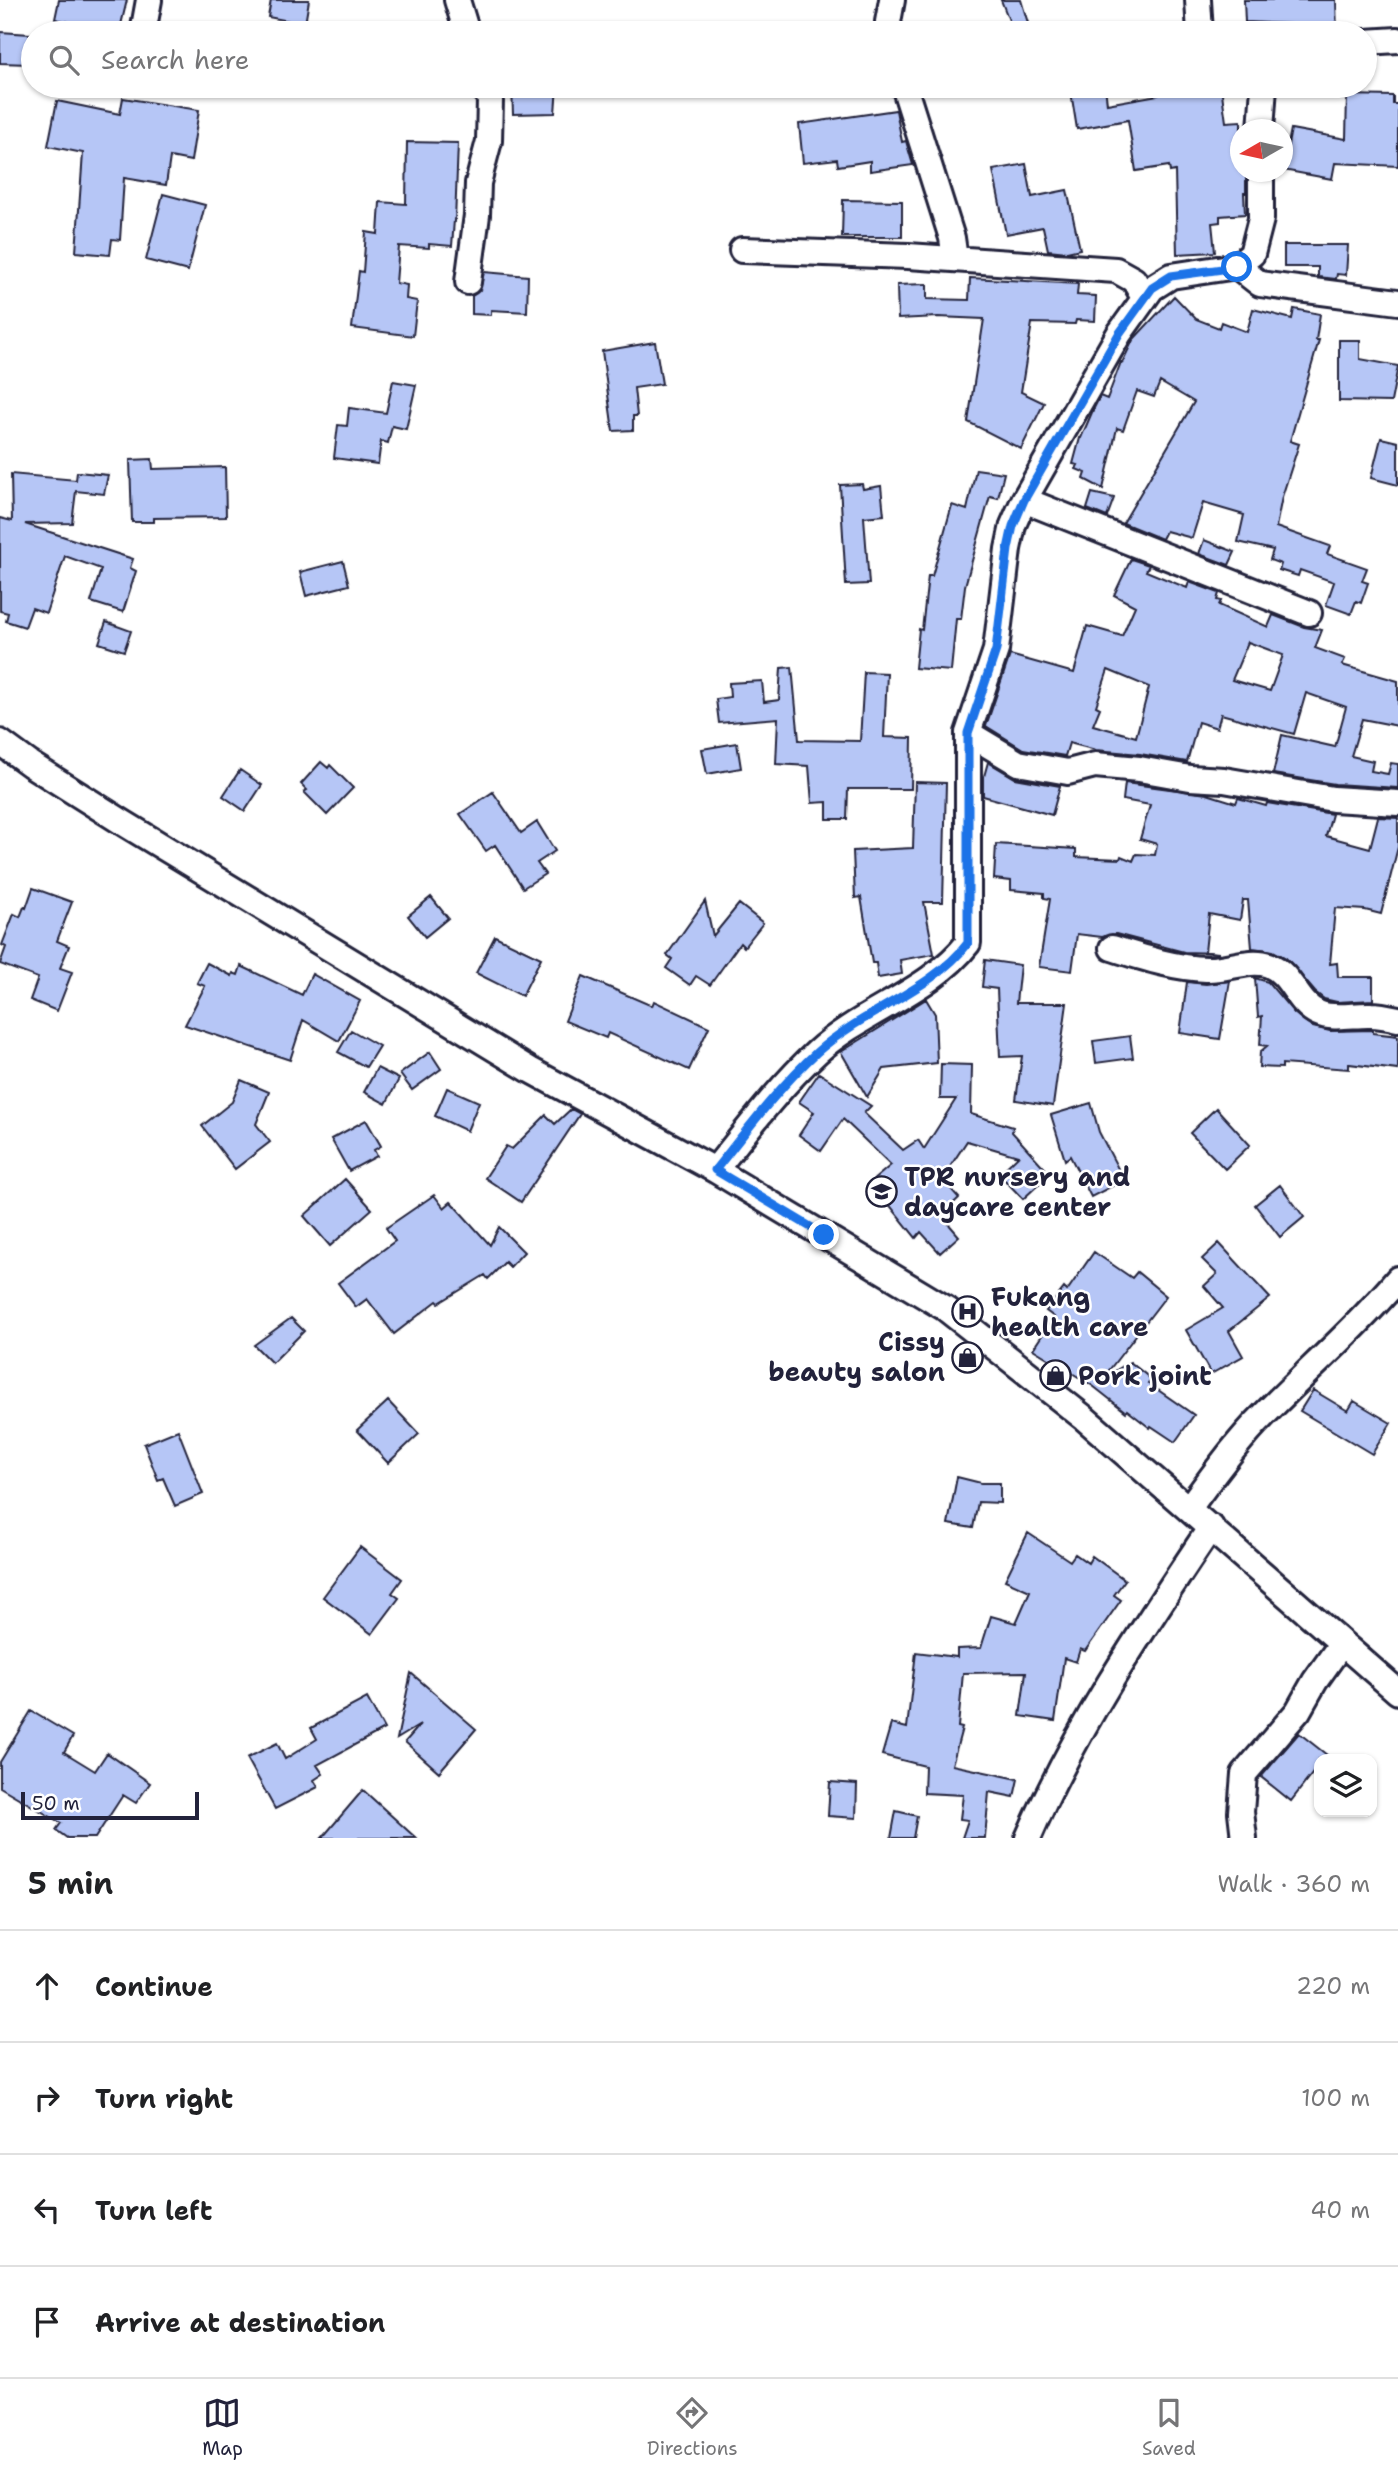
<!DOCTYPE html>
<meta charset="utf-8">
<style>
:root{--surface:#fff;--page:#f2f2f2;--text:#202124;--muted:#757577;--line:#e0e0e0;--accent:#22223b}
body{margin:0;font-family:"Shantell Sans",sans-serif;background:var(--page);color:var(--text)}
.controls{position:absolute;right:21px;bottom:21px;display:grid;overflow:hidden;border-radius:14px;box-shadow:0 2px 5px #0004}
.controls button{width:63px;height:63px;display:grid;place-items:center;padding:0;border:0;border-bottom:2px solid var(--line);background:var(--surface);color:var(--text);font:35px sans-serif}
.compass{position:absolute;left:1230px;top:119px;width:63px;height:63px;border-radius:50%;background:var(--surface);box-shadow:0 2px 5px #0004;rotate:261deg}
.scale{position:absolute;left:21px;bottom:18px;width:178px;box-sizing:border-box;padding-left:7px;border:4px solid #22223b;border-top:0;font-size:19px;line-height:24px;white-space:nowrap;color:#22223b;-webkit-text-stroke:5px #fff;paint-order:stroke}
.stop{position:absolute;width:21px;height:21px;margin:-16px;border:5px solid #1a73e8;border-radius:50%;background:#fff}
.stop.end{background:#1a73e8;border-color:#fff;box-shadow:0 2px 7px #0008}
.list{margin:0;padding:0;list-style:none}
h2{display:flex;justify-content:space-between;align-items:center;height:91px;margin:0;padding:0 28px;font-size:30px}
h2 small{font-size:23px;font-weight:400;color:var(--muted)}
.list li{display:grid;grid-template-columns:46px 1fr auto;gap:21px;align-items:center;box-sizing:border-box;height:112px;padding:0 28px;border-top:2px solid var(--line)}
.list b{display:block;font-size:26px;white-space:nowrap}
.list em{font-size:23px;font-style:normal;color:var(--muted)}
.icon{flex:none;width:38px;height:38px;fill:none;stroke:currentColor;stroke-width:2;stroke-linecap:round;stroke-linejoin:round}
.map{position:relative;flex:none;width:1398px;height:1838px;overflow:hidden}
.search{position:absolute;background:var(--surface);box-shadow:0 2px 5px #0004;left:21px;right:21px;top:21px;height:77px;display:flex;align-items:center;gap:18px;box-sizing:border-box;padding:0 24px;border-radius:38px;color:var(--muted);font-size:26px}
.sheet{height:539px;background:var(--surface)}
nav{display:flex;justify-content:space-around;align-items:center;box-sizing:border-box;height:98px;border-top:2px solid var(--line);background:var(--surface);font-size:19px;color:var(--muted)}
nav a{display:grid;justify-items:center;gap:4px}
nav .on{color:var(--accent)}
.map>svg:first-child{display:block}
.building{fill:#b6c6f6;stroke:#22223b;stroke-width:2;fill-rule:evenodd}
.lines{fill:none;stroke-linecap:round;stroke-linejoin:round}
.minor-casing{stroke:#22223b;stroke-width:30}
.minor{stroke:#fff;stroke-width:24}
.route{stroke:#1a73e8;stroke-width:9}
.labels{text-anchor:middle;stroke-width:5;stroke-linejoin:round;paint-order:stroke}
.poi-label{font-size:26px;font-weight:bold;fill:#22223b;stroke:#fff;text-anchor:start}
</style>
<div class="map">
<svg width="1398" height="1838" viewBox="0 0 1398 1838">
<rect width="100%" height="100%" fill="#fff"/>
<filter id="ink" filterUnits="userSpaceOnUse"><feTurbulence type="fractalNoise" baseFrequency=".0143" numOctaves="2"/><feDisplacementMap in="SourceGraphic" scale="14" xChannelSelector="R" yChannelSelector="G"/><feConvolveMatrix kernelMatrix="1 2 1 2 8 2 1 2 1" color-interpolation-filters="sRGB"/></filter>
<g filter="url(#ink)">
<path class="building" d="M 59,0 L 127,0 L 119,33 L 55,19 Z
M 271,0 L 309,0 L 305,24 L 268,17 Z
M 1001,0 L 1021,0 L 1031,33 L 1014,33 Z
M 1244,0 L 1336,0 L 1337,33 L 1315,33 L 1315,25 L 1245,22 Z
M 0,32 L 30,34 L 29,64 L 0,63 Z
M 512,86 L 557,86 L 555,113 L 513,114 Z
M 1070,86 L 1105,86 L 1107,104 L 1158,95 L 1156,86 L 1221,86 L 1226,122 L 1241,121 L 1241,172 L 1246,172 L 1246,193 L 1244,193 L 1245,214 L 1220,216 L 1220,222 L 1212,223 L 1215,252 L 1177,254 L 1175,171 L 1170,172 L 1169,166 L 1136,171 L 1128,120 L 1077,129 Z
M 1347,95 L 1393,96 L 1393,104 L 1398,104 L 1398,166 L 1335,163 L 1332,179 L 1283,170 L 1291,129 L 1346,139 Z
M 123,98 L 199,110 L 191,161 L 170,157 L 166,185 L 124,178 L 120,240 L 112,239 L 110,255 L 76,252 L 83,153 L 48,146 L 57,101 L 120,114 Z
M 896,110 L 902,142 L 906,141 L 913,165 L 870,171 L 870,161 L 838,166 L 837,159 L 803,163 L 799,124 Z
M 407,142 L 458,143 L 455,221 L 454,220 L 452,246 L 429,244 L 429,248 L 399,246 L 396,283 L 407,285 L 406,299 L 417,301 L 413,336 L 352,328 L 359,271 L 363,272 L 366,232 L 378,234 L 380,202 L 406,204 Z
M 1026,164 L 1032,197 L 1067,190 L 1080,249 L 1067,252 L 1048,250 L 1043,227 L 1006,234 L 993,170 Z
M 163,194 L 205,205 L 188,271 L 146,260 Z
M 843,200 L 902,201 L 902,237 L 842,237 Z
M 1284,245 L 1348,245 L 1346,275 L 1337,274 L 1336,279 L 1318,277 L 1318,267 L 1284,267 Z
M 484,272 L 528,276 L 527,312 L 491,310 L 491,315 L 472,314 L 472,296 L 480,290 Z
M 970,278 L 1078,284 L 1077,295 L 1096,296 L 1095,321 L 1076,320 L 1075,324 L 1032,323 L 1021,392 L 1044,403 L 1021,449 L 968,422 L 984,319 L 938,317 L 898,319 L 897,285 L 927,284 L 927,299 L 969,300 Z
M 1174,296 L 1196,319 L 1219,328 L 1221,322 L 1247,332 L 1253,309 L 1292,319 L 1294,309 L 1320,314 L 1316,340 L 1319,340 L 1290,441 L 1299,444 L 1282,497 L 1276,527 L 1330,546 L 1327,554 L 1367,568 L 1362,581 L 1368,583 L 1361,603 L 1356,601 L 1351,614 L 1326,605 L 1334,582 L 1300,570 L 1298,576 L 1279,570 L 1281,564 L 1270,560 L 1273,550 L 1238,542 L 1244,515 L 1203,503 L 1192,538 L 1166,531 L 1162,539 L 1123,523 L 1194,402 L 1160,382 L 1154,397 L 1137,391 L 1123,430 L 1117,428 L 1103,489 L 1084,479 L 1086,473 L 1076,469 L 1078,465 L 1073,464 L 1080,438 L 1081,438 L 1093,410 L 1100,396 L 1107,399 L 1121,362 L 1122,363 L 1133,340 Z
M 1339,340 L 1360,340 L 1360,359 L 1398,366 L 1391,402 L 1339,401 Z
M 655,342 L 662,384 L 634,388 L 637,416 L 633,416 L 633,430 L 613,431 L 602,351 Z
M 393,381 L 416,385 L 406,429 L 392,426 L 388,443 L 381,441 L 378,464 L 334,458 L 338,425 L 347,426 L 349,408 L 386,413 Z
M 1381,438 L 1398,442 L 1398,485 L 1371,478 Z
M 152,459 L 153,469 L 225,467 L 226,517 L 154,518 L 154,522 L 132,522 L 130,460 Z
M 976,469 L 1004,473 L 998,498 L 990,496 L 965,586 L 961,619 L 956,619 L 951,671 L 915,668 L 919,629 L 922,630 L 928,576 L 932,576 L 952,505 L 967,510 Z
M 77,472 L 108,475 L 104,494 L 76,491 L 72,523 L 25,524 L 133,559 L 130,568 L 136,571 L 123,612 L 91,602 L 101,569 L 65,556 L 46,613 L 32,608 L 25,627 L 6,621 L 8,613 L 0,611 L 0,518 L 12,521 L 11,474 L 76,480 Z
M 862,484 L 863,489 L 881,486 L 884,515 L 864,517 L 869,584 L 846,585 L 840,485 Z
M 1092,493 L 1114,498 L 1107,517 L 1087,509 Z
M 1204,540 L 1235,552 L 1229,565 L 1199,554 Z
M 1131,559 L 1149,565 L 1146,571 L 1187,588 L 1189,582 L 1219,593 L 1217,600 L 1221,601 L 1219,605 L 1268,627 L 1273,615 L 1304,627 L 1322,630 L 1315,648 L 1345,659 L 1342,665 L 1398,681 L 1398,726 L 1362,719 L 1351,756 L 1373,761 L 1371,771 L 1388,774 L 1391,763 L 1398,764 L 1398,788 L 1335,784 L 1273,774 L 1282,735 L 1335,747 L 1346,707 L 1306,693 L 1294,734 L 1221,714 L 1217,728 L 1198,722 L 1187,762 L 1140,754 L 1096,750 L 1069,743 L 1065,756 L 1023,749 L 986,726 L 1010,655 L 1074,673 L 1087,626 L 1122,636 L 1135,606 L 1114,595 ZM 1248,642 L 1283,655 L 1270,691 L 1232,680 ZM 1108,670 L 1149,687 L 1136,737 L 1093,725 L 1100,708 L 1096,706 Z
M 343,561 L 349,585 L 306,596 L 300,572 Z
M 106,622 L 131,631 L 124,651 L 99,643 Z
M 792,667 L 799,740 L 860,741 L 864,672 L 887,673 L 884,737 L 912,738 L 911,789 L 848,789 L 847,819 L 827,819 L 827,802 L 812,803 L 809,766 L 776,764 L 778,718 L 719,723 L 716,699 L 730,697 L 729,683 L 762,681 L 764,702 L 779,700 L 781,668 Z
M 737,743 L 741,768 L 707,774 L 702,749 Z
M 321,762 L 328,768 L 330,765 L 353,788 L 327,815 L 304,792 L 307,790 L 301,784 Z
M 988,762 L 1015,778 L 1060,786 L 1052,815 L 983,796 L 983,780 Z
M 240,770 L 262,785 L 245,811 L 223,796 Z
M 915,782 L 946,783 L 943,902 L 924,902 L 934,954 L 900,960 L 902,974 L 878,978 L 876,963 L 872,963 L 861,897 L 855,898 L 853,851 L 913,848 Z
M 1125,783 L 1207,794 L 1236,803 L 1238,798 L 1266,806 L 1267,803 L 1332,814 L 1326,836 L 1370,848 L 1378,817 L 1398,818 L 1398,847 L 1381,914 L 1365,910 L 1335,908 L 1330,964 L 1337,963 L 1338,977 L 1373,977 L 1373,1000 L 1337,1002 L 1324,999 L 1315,992 L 1286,958 L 1273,951 L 1252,948 L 1248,900 L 1243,900 L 1240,920 L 1209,914 L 1205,952 L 1219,953 L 1184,952 L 1116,934 L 1102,937 L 1077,934 L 1072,971 L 1039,967 L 1050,899 L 1044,898 L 1044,893 L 1011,890 L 1011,881 L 994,879 L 996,844 L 1076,849 L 1076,857 L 1120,859 L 1121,856 L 1133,861 L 1136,854 L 1155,855 L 1157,844 L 1140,839 L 1150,805 L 1123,800 Z
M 493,792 L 521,833 L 537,822 L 555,851 L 537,863 L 545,874 L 523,888 L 495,845 L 486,851 L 460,814 Z
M 33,888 L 72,902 L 57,941 L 69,946 L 60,968 L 72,972 L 57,1011 L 30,1000 L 38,978 L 0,964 L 6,947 L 2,945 L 14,914 L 20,917 L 24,907 L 26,908 Z
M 431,897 L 448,918 L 425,937 L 408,916 Z
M 705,901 L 713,936 L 739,904 L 763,923 L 744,947 L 740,943 L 710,985 L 696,976 L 690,985 L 666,968 L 672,959 L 667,955 Z
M 495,936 L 541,958 L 522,996 L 476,973 Z
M 985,960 L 1020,965 L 1016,1003 L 1067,1003 L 1053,1106 L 1016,1100 L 1022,1056 L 1000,1057 L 997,989 L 982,987 Z
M 207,963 L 232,976 L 233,973 L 238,975 L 241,966 L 302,995 L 312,974 L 360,1001 L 339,1041 L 303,1020 L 290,1060 L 185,1025 L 205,986 L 197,983 Z
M 583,976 L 652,1006 L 654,1001 L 709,1027 L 689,1070 L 608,1033 L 606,1038 L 565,1021 Z
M 1255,978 L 1268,982 L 1294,1013 L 1313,1027 L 1330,1031 L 1373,1030 L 1373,1033 L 1398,1036 L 1398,1070 L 1349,1064 L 1349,1069 L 1282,1064 L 1282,1068 L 1259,1067 L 1260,1052 L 1267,1046 L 1260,1045 L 1262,1016 L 1258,1017 Z
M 1230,981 L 1220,1039 L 1180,1033 L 1187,982 L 1206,984 Z
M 926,999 L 935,1014 L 937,1063 L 884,1069 L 867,1097 L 841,1052 Z
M 351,1030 L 379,1046 L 366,1067 L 338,1052 Z
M 1130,1036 L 1133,1058 L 1096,1063 L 1093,1041 Z
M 430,1052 L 441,1069 L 412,1090 L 400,1074 Z
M 941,1064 L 972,1065 L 971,1114 L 1013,1127 L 1012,1132 L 1050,1174 L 1023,1199 L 999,1174 L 1018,1156 L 967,1141 L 942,1179 L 959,1198 L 941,1215 L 959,1236 L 940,1253 L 921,1232 L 916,1238 L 871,1182 L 891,1165 L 843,1119 L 821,1151 L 799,1135 L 814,1112 L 799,1102 L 819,1073 L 871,1106 L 864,1113 L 903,1150 L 918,1140 L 924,1149 L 956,1099 L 940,1099 Z
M 377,1068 L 399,1079 L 386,1104 L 364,1092 Z
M 241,1080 L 269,1092 L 256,1124 L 270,1142 L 235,1169 L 202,1126 L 232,1102 Z
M 447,1088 L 479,1102 L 467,1131 L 435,1116 Z
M 1091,1103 L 1099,1132 L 1124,1180 L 1091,1197 L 1070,1156 L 1065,1160 L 1051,1115 Z
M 1216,1108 L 1250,1145 L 1225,1169 L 1190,1133 Z
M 571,1109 L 580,1114 L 521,1202 L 485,1178 L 506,1146 L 512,1149 L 546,1115 L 555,1124 Z
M 366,1120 L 381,1146 L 374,1150 L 377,1156 L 349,1171 L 331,1139 Z
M 345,1179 L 372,1209 L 330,1246 L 304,1216 Z
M 1280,1185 L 1304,1217 L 1280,1237 L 1255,1205 Z
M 434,1195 L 444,1208 L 451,1202 L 490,1245 L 499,1227 L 524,1252 L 510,1267 L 505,1262 L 488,1279 L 485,1275 L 439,1303 L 437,1301 L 394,1334 L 367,1299 L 356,1307 L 338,1283 L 395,1241 L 386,1228 Z
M 1219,1243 L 1270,1298 L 1229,1331 L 1243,1356 L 1211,1374 L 1186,1330 L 1223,1308 L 1204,1286 L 1217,1274 L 1202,1259 Z
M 1094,1252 L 1132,1278 L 1137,1272 L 1166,1296 L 1103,1378 L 1130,1362 L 1151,1379 L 1148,1383 L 1194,1415 L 1175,1442 L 1151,1426 L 1150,1428 L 1127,1410 L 1126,1412 L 1093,1386 L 1033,1349 L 1054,1317 L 1046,1311 L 1064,1288 L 1067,1291 Z
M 291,1318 L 304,1331 L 272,1363 L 254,1345 Z
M 1313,1390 L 1348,1411 L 1354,1401 L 1391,1423 L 1372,1454 L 1300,1411 Z
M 388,1401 L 419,1434 L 388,1463 L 357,1430 Z
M 178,1430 L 203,1494 L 175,1506 L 163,1478 L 158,1480 L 144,1444 Z
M 957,1477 L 981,1483 L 1000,1483 L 1000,1503 L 978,1502 L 973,1528 L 948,1524 Z
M 1028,1533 L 1070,1561 L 1075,1554 L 1088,1563 L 1092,1556 L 1125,1580 L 1114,1595 L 1121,1600 L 1085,1651 L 1080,1649 L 1076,1662 L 1064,1658 L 1055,1721 L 1020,1716 L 1026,1672 L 963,1673 L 958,1727 L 962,1728 L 952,1765 L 1018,1779 L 1014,1797 L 989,1792 L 985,1838 L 962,1838 L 968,1820 L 960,1819 L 963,1795 L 924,1793 L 925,1766 L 882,1755 L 891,1724 L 907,1728 L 916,1652 L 957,1657 L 957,1649 L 981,1648 L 991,1616 L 1016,1623 L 1030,1591 L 1005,1580 Z
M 360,1547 L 402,1579 L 392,1593 L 399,1598 L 372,1634 L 323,1597 Z
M 411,1673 L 476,1729 L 439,1772 L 405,1742 L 420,1725 L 397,1739 Z
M 367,1698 L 384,1729 L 317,1765 L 323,1774 L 314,1780 L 318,1787 L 275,1809 L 247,1758 L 277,1743 L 285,1759 L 317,1739 L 311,1728 Z
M 31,1711 L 73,1736 L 64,1752 L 95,1771 L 107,1753 L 150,1783 L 136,1803 L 123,1795 L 95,1838 L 67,1838 L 56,1830 L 61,1823 L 0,1787 L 0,1762 Z
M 1299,1733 L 1327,1755 L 1323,1759 L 1319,1759 L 1319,1765 L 1291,1801 L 1261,1777 Z
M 830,1782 L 857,1784 L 856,1818 L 828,1816 Z
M 363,1790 L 416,1838 L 322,1838 Z
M 896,1811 L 917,1816 L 913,1838 L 891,1838 Z"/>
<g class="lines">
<defs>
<path id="minor" d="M 457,0 L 467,33
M 1198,0 L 1200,33
M 143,33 L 149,0
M 891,33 L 888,22 L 892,0
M 1365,42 L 1398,40
M 904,86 L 952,238 L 955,259
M 1261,130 L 1264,86
M 742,250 L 908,256 L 1116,270 L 1134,280 L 1144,298
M 1237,266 L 1260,284 L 1398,302
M 468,282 L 477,215 L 478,183 L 489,141 L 490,100 L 484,86
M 1024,500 L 1309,613
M 968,733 L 1018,763 L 1068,772 L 1095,765 L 1139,769 L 1190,778 L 1224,780 L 1333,799 L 1398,803
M 0,742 L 30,764 L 122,822 L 530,1070 L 715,1170 L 945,1308 L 1083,1417 L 1398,1692
M 1112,948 C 1141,957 1174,968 1206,969 C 1226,970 1250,958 1269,965 C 1292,974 1296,1003 1318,1013 C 1333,1020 1355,1014 1371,1015 C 1380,1015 1389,1017 1398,1019
M 715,1170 C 747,1130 779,1087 817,1052 C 862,1011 931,991 968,943 L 968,733 L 996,650 L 1008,549 L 1013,525 L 1024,500 L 1119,334 L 1152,288 L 1171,276 L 1237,266 L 1252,254 L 1261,219 L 1261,172
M 1189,1508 C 1210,1479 1231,1450 1255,1424 C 1302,1375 1354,1331 1398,1279
M 1028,1838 C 1076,1727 1144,1627 1211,1527
M 1244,1838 L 1241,1812 L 1244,1774 L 1298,1711 L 1315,1681 L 1342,1643"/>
</defs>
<use href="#minor" class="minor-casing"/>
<use href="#minor" class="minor"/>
</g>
</g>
<g class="lines" filter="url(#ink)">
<path class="route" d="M 824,1235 L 715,1170 C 747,1130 779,1087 817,1052 C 862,1011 932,991 968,943 L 968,733 L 996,650 L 1008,549 L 1013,526 L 1024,500 L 1119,334 L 1152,288 L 1171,276 L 1237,267"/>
</g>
<defs>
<symbol id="school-ring" viewBox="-11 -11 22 22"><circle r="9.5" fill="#fff" stroke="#22223b" stroke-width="1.5"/><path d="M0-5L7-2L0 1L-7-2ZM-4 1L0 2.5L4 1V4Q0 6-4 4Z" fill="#22223b"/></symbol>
<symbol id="hospital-ring" viewBox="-11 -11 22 22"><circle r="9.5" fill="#fff" stroke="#22223b" stroke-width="1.5"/><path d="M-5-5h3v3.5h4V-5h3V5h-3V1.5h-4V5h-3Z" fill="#22223b"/></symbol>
<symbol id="shop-ring" viewBox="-11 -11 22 22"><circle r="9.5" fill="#fff" stroke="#22223b" stroke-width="1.5"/><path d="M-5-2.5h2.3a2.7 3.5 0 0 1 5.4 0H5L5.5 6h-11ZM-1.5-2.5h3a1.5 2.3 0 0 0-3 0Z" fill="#22223b"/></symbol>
</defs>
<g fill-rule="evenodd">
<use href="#school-ring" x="864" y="1174" width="35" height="35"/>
<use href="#hospital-ring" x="950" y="1294" width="35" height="35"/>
<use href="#shop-ring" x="950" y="1340" width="35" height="35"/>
<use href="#shop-ring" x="1038" y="1358" width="35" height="35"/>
</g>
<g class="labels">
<g class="poi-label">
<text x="904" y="1186">TPR nursery and<tspan x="904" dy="30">daycare center</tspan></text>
<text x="991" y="1306">Fukang<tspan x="991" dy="30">health care</tspan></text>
<text x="945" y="1351" text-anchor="end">Cissy<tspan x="945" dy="30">beauty salon</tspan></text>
<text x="1078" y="1385">Pork joint</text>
</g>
</g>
</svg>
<div class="controls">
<button><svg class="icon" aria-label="layers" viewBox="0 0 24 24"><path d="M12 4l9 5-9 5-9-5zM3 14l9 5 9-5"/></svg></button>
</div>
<svg class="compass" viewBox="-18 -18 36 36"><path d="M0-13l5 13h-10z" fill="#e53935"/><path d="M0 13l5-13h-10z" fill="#757577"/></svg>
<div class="scale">50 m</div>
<div class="stop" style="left:1237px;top:267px"></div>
<div class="stop end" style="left:824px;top:1235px"></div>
<div class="search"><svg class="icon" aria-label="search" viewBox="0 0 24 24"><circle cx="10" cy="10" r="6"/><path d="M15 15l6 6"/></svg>Search here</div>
</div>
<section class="sheet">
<h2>5 min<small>Walk · 360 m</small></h2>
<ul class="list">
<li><svg class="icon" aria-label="ahead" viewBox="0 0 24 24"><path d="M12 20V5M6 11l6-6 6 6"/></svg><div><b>Continue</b></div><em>220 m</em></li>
<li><svg class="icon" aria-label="right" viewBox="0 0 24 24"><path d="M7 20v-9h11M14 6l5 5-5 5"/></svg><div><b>Turn right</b></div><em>100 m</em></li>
<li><svg class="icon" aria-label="left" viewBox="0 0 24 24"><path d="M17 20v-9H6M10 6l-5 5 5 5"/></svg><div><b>Turn left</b></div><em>40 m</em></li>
<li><svg class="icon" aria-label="arrive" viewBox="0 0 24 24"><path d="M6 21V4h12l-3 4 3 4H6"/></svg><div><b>Arrive at destination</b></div></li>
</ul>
</section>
<nav>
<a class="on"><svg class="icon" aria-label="map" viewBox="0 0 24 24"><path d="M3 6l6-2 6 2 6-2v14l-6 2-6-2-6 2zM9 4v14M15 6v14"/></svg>Map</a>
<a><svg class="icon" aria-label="directions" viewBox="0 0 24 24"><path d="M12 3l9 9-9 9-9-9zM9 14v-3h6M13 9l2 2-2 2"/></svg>Directions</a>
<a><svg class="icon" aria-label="saved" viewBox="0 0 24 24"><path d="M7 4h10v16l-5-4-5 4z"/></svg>Saved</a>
</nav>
